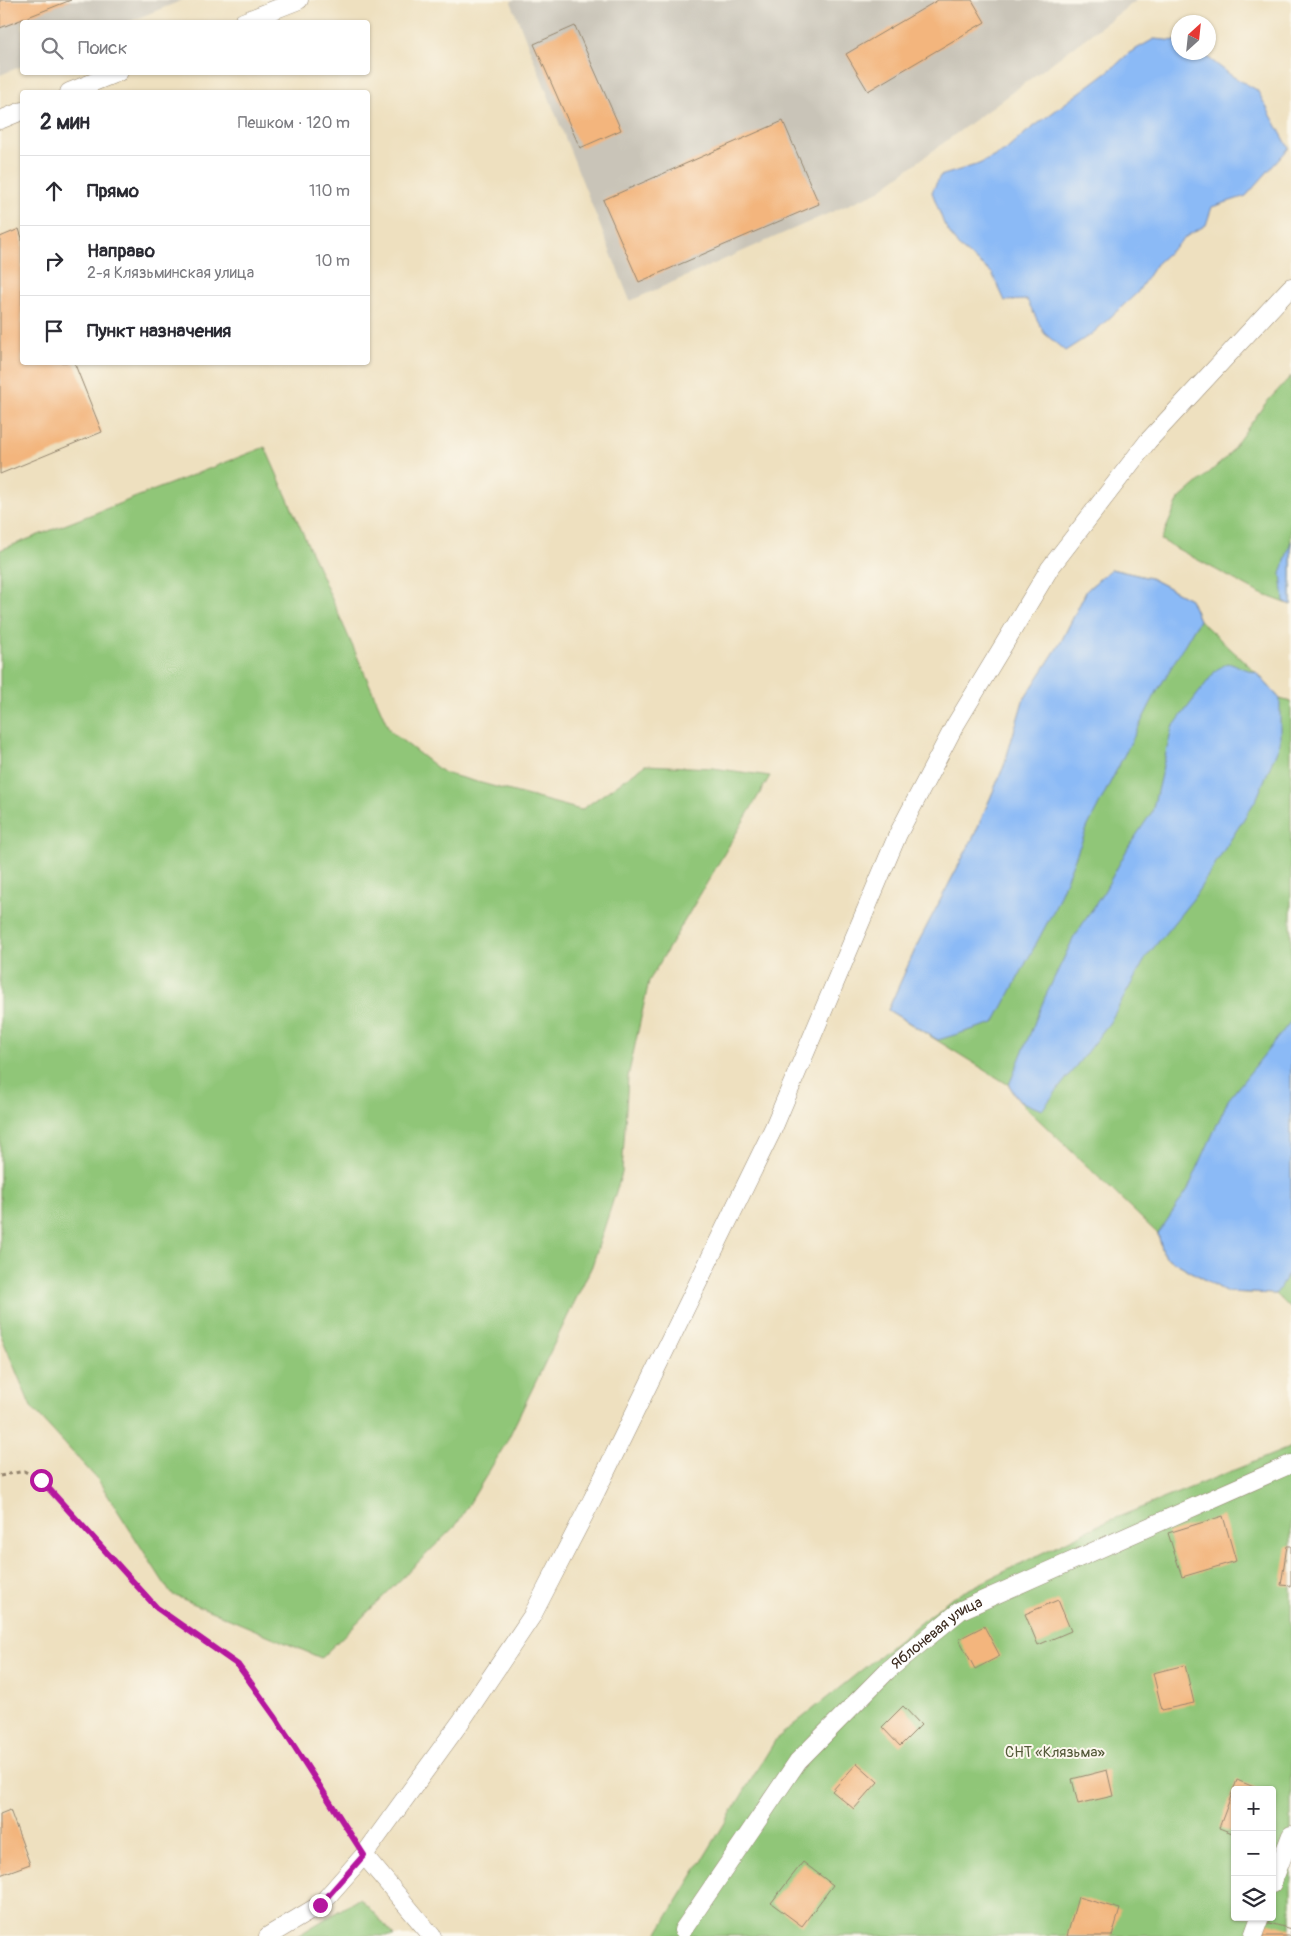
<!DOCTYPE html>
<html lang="ru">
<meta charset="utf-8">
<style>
:root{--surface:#fff;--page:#f7f7f7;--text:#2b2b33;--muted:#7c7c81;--line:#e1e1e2}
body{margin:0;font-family:Pangolin,sans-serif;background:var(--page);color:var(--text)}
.controls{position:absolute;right:15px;bottom:15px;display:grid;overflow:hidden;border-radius:5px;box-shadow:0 1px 4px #0004}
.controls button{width:45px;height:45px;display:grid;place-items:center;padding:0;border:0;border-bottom:1px solid var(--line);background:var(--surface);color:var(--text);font:25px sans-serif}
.compass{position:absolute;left:1171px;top:15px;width:45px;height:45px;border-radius:50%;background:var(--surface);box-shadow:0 1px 4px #0004;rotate:27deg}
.stop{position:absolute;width:15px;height:15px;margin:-11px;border:4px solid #b5179e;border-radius:50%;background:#fff}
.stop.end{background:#b5179e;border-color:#fff;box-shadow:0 1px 5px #0008}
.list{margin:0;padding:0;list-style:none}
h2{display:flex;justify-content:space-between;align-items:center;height:65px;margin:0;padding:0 20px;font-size:21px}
h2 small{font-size:16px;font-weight:400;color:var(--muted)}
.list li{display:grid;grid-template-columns:32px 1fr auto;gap:15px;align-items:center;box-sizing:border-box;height:70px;padding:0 20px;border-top:1px solid var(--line)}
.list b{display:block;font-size:19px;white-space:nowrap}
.list p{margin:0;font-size:16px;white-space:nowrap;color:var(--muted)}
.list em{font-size:16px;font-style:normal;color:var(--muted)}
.icon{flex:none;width:28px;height:28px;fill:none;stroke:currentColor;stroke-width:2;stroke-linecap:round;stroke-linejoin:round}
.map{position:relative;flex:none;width:1291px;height:1936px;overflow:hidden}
.search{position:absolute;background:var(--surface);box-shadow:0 1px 4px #0004;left:20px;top:20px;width:350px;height:55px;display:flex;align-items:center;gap:12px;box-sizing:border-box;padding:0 18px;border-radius:5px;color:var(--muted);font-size:19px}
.panel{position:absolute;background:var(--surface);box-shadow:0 1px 4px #0004;left:20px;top:90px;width:350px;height:275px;border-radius:5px}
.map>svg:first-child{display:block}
.industrial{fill:#c9c4b8}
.green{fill:#90c678;stroke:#66784b;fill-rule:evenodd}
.water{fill:#8bbaf6;stroke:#63728a}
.building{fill:#f3b57d}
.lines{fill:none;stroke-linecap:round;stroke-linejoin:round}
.lane-casing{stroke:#94856e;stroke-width:19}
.path{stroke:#94856e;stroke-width:3;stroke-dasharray:4 4;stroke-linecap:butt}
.lane{stroke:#fff;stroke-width:18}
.route{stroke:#b5179e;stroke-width:6}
.labels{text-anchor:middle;stroke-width:4;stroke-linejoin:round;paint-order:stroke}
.street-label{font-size:15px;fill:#3b2a1e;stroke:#fbf7ec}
.park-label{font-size:15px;fill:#545939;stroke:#fbf7ec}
</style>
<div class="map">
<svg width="1291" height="1936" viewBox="0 0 1291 1936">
<rect width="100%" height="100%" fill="#fbf7ec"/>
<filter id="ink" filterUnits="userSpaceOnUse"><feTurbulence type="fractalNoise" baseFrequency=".02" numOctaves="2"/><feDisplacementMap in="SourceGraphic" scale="10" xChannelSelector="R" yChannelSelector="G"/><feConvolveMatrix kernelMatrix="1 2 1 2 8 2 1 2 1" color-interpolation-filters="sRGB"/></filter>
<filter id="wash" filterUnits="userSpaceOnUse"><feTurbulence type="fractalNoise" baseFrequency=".0096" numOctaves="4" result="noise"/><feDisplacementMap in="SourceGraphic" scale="20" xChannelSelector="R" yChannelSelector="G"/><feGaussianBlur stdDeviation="1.12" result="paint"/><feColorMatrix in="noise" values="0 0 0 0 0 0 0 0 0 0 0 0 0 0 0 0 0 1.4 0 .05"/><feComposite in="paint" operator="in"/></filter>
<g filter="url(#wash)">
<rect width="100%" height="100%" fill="#eee0bf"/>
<path class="industrial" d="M 0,0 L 183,0 L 128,22 L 22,22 L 22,66 L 0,75 Z
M 513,0 L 1137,0 L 877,192 L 630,301 L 511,2 Z"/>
<path class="green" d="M 1291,376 L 1291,605 L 1259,593 L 1161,540 L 1179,499 L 1226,458 L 1265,404 Z
M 265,447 L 390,731 L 444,773 L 581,810 L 645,765 L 713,768 L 770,776 L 649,981 L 628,1077 L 622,1173 L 592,1266 L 506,1443 L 457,1524 L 321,1658 L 171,1594 L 98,1480 L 31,1407 L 0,1333 L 0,550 Z
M 1111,569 L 1150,578 L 1190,599 L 1199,620 L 1257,673 L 1280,699 L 1291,702 L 1291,1309 L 1276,1294 L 1227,1292 L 1164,1256 L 1158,1234 L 1019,1101 L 1009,1085 L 888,1010 L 919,941 L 974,836 L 1004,766 L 1023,701 L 1061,642 L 1087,590 Z
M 1291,1447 L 1291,1936 L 656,1936 L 776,1739 L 951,1598 L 1101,1524 ZM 1235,1790 L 1272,1790 L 1272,1917 L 1235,1917 Z
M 360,1898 L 395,1936 L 297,1936 Z"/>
<path class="water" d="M 1154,39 L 1178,41 L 1178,52 L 1202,53 L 1232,76 L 1257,90 L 1289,148 L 1246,196 L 1212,207 L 1206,225 L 1187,236 L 1156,264 L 1137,293 L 1093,333 L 1065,351 L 1044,333 L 1027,300 L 1005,301 L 992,273 L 958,246 L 944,224 L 932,192 L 940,176 L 979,164 L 1005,151 L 1024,134 L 1115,66 L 1129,53 Z
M 1291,541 L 1291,605 L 1284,601 L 1281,574 Z
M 1111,569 L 1150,578 L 1190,599 L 1199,620 L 1155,695 L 1088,826 L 1054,910 L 994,1023 L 938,1040 L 888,1010 L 919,941 L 974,836 L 1004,766 L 1023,701 L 1061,642 L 1087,590 Z
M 1228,663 L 1257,673 L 1280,699 L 1280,743 L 1257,798 L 1193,899 L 1147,956 L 1110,1022 L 1042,1110 L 1019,1101 L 1009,1085 L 1045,997 L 1074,937 L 1105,890 L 1129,846 L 1152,812 L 1172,728 L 1216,670 Z
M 1291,1021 L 1291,1270 L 1276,1294 L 1227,1292 L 1164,1256 L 1158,1234 L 1188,1189 L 1228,1100 Z"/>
<g id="blocks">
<path class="building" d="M 0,0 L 71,0 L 0,28 Z
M 938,0 L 972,0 L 985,22 L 868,91 L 846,54 Z
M 575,26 L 621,130 L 580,148 L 534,44 Z
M 783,121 L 819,204 L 639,282 L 603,200 Z
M 19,229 L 22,238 L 22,362 L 74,362 L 102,432 L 0,474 L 0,237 Z
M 1223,1516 L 1236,1561 L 1182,1577 L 1168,1533 Z
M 1287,1546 L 1291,1546 L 1291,1586 L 1281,1585 Z
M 1058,1600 L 1071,1631 L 1038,1645 L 1025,1614 Z
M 984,1626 L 1000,1656 L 975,1669 L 959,1639 Z
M 1185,1665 L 1194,1703 L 1162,1710 L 1153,1673 Z
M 903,1706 L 921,1725 L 900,1746 L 882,1727 Z
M 857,1763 L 878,1782 L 854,1809 L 832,1791 Z
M 1107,1770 L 1113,1796 L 1078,1804 L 1072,1779 Z
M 1237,1780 L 1261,1790 L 1235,1790 L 1235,1834 L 1219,1828 Z
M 10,1810 L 30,1864 L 0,1875 L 0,1814 Z
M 803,1862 L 833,1885 L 802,1926 L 771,1903 Z
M 1078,1897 L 1120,1909 L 1112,1936 L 1067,1936 Z
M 1266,1922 L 1291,1929 L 1291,1936 L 1262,1936 Z"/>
</g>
</g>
<g filter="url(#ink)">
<use href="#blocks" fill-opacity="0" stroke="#94856e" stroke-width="1"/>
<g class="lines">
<defs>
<g id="lane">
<path d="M 243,22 L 299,0"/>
<path d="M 69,92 L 119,72"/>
<path d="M 0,120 L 22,111"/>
<path d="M 364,1855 L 432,1936"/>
<path d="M 1272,1884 L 1291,1835"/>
<path id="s1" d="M 683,1930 L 798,1761 L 887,1671 L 961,1610 L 1291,1464"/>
<path d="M 268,1936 L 320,1905 L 364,1855 L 462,1720 L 532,1616 L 592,1500 L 773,1129 L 898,834 L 954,727 L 1050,568 L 1148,441 L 1291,287"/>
<path d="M 1253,1936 L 1260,1917"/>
</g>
</defs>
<use href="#lane" class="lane-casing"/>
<path class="path" d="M 0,1476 L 24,1471 L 41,1480 L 157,1608 L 237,1665 L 276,1718 L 350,1833"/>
<use href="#lane" class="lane"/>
</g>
</g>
<g class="lines" filter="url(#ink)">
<path class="route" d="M 41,1480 L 157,1608 L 238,1665 L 276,1718 L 364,1855 L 320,1905"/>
</g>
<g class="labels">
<g class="street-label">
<text dy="5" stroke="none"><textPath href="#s1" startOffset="394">Яблоневая улица</textPath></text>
</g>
<g class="park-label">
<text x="1055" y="1757">СНТ «Клязьма»</text>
</g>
</g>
</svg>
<div class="controls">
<button>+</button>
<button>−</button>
<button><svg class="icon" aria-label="layers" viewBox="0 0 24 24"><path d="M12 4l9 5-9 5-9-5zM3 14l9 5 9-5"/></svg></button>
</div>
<svg class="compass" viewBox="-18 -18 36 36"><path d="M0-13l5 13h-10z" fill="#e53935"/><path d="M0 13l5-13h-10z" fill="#7c7c81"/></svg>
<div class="stop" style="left:41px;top:1480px"></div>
<div class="stop end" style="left:320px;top:1905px"></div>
<div class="search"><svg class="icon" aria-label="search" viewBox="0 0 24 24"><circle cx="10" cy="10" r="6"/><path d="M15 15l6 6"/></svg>Поиск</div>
<section class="panel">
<h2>2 мин<small>Пешком · 120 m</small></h2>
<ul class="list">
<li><svg class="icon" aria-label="ahead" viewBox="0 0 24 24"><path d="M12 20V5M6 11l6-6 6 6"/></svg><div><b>Прямо</b></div><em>110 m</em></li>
<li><svg class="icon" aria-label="right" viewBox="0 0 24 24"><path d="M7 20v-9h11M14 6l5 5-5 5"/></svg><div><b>Направо</b><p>2-я Клязьминская улица</p></div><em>10 m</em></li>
<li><svg class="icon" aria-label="arrive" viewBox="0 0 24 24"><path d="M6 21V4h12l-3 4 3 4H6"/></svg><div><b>Пункт назначения</b></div></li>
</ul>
</section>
</div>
